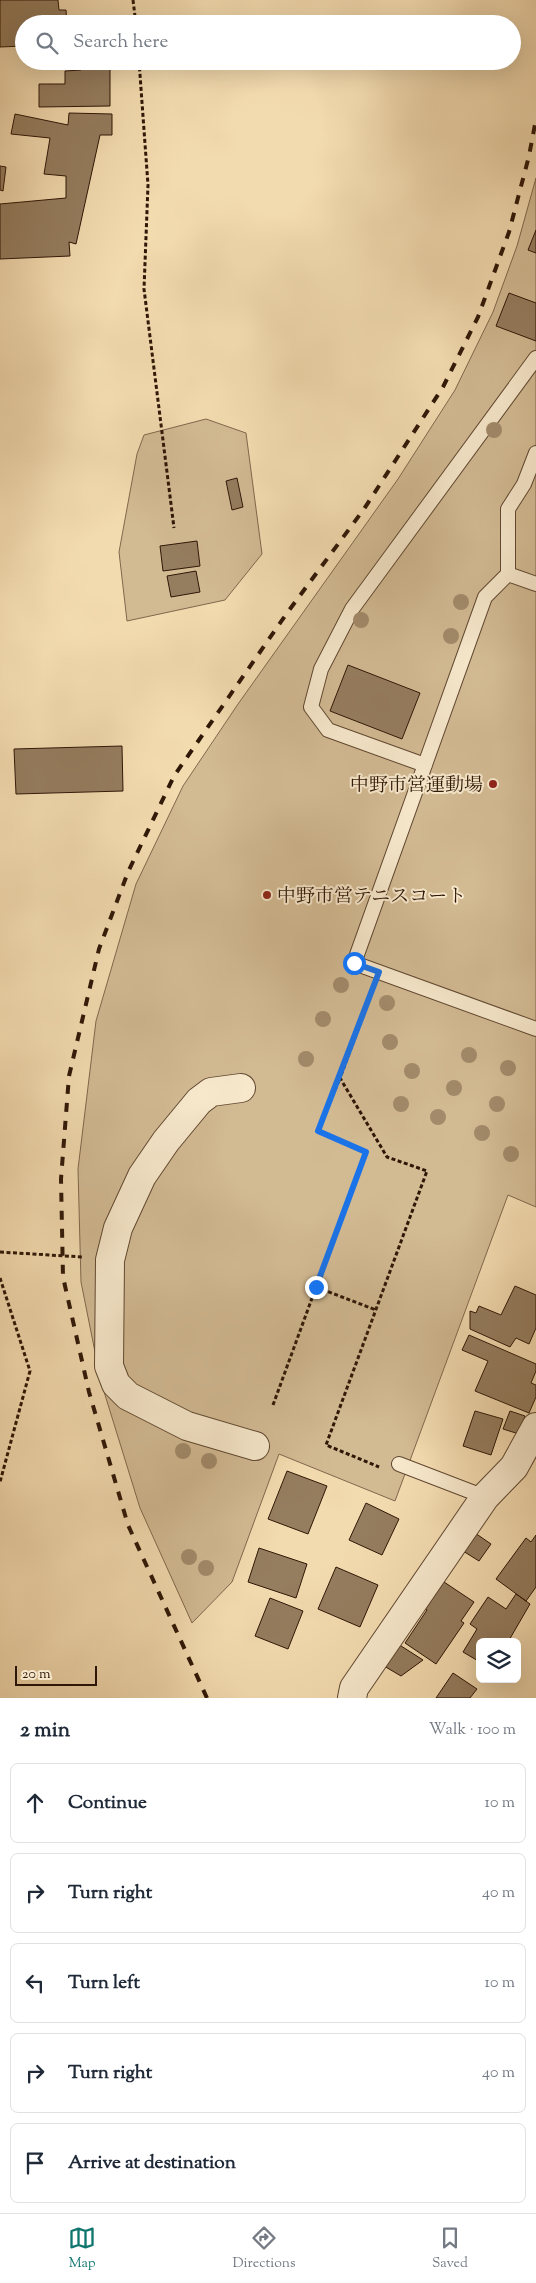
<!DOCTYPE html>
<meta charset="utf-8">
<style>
:root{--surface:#fff;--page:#f2f2f3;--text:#1f2937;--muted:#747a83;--line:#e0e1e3;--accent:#0f766e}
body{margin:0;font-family:"Sorts Mill Goudy","Noto Serif JP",serif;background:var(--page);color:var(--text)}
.controls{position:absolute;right:15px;bottom:15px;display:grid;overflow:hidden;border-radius:8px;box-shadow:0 5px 20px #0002}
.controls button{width:45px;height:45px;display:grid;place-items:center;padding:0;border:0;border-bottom:1px solid var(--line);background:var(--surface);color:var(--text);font:25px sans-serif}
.scale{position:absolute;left:15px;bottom:12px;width:82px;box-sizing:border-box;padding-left:5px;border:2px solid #2f1707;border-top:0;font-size:14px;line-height:18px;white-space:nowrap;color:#2f1707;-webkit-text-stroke:4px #f7e8cc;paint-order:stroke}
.stop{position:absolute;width:15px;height:15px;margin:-11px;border:4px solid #1a73e8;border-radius:50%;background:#fff}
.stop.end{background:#1a73e8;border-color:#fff;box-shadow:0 1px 5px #0008}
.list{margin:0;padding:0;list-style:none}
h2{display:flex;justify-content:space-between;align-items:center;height:65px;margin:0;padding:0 20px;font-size:21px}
h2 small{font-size:16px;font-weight:400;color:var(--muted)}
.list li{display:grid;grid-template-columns:32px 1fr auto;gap:15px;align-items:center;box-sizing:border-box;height:80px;margin:0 10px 10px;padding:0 10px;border:1px solid var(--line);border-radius:8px}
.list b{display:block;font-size:19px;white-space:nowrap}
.list em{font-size:16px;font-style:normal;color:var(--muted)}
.icon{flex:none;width:28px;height:28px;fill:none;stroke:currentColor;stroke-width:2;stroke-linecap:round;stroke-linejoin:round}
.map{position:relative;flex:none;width:536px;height:1698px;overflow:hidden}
.search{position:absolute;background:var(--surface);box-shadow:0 5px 20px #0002;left:15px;right:15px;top:15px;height:55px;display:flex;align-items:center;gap:12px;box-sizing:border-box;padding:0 18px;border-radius:28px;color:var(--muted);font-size:19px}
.sheet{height:515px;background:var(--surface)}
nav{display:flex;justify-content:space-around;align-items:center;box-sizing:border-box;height:70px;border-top:1px solid var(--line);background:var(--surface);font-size:14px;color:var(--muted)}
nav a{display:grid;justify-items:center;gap:2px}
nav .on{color:var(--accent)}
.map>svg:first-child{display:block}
.green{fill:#d2ba93;stroke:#80684d}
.building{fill:#957d5f;stroke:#2f1707}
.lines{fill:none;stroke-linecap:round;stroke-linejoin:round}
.lane-casing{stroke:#604831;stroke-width:16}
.street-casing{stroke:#604831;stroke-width:30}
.path{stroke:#2f1707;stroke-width:3;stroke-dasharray:4 2.5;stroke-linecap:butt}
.lane{stroke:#f7e8cc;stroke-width:14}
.street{stroke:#f7e8cc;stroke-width:28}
.rail{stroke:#2f1707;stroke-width:4;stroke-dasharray:9 9;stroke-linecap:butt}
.tree{fill:#a28a6a}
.route{stroke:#1a73e8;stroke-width:6}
.poi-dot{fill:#8f2418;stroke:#f7e8cc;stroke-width:2}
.labels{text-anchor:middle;stroke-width:4;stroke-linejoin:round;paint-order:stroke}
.poi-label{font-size:19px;fill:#2f1707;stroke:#f7e8cc;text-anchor:end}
</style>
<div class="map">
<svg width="536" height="1698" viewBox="0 0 536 1698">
<rect width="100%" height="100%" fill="#f3dbb0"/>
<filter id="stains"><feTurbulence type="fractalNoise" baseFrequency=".004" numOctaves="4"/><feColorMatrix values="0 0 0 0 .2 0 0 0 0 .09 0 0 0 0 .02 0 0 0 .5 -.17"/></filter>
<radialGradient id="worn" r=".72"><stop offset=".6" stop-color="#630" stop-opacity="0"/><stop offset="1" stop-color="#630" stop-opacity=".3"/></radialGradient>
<path class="green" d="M 536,178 L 536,1207 L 508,1195 L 395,1501 L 279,1454 L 232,1582 L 192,1623 L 140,1508 L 101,1382 L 81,1282 L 78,1169 L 96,1021 L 136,884 L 183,786 L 238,704 L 398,479 L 455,390 L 493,312 L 517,246 Z
M 206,419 L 246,433 L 262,554 L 225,600 L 127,621 L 119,552 L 137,454 L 144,435 Z"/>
<path class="building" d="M 0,0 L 58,0 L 59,10 L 66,10 L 67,24 L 24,24 L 24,46 L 0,47 Z
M 124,16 L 125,24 L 91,24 L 91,21 Z
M 81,61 L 110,61 L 110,106 L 39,107 L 39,84 L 65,84 L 65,71 L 81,70 Z
M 69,113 L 112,114 L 112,135 L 100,135 L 76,244 L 69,242 L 70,256 L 0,259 L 0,204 L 66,198 L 66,176 L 44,174 L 50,138 L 11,134 L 15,114 L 68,125 Z
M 0,166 L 6,167 L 3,191 L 0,190 Z
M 536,230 L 536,253 L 528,250 Z
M 509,293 L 536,303 L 536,341 L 496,326 Z
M 237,478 L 243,507 L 232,510 L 226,481 Z
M 197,541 L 200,566 L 163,571 L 160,546 Z
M 196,571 L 200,592 L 171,597 L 167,576 Z
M 348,665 L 420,693 L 402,739 L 330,711 Z
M 122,746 L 123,791 L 16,794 L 14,749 Z
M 515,1286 L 536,1295 L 536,1328 L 529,1344 L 516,1338 L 510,1347 L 470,1329 L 470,1311 L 476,1313 L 479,1306 L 501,1315 Z
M 469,1335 L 536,1364 L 536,1371 L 531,1383 L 536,1385 L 536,1397 L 529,1413 L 475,1391 L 488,1361 L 462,1350 Z
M 475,1411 L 503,1419 L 491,1455 L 463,1446 Z
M 510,1411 L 525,1416 L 519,1434 L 503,1429 Z
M 287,1471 L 327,1486 L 308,1534 L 268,1519 Z
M 366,1503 L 399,1519 L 382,1555 L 349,1540 Z
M 475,1533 L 491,1544 L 479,1561 L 463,1551 Z
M 536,1535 L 536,1587 L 526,1601 L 496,1579 L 526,1538 L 531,1542 Z
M 259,1548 L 307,1564 L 296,1598 L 248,1582 Z
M 336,1567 L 378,1585 L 360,1627 L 318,1609 Z
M 441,1580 L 474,1602 L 461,1621 L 464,1623 L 436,1664 L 405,1643 L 427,1610 L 423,1607 Z
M 516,1594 L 530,1604 L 508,1642 L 480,1642 L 480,1662 L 463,1652 L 477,1629 L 470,1624 L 488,1597 L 506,1609 Z
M 270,1598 L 303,1611 L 288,1649 L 255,1636 Z
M 398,1644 L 423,1660 L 401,1676 L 384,1666 Z
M 453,1673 L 477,1689 L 470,1698 L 436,1698 Z"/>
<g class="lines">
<defs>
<path id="lane" d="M 536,453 L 524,484 L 508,509 L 508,574 L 536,584
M 508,574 L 485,597 L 354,963 L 536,1029
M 425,765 L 328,730 L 311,707 L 321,669 L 352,609 L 536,358
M 399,1464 L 485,1497"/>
<path id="street" d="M 241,1088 L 211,1092 L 199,1101 L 166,1141 L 142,1176 L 118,1228 L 110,1260 L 109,1366 L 116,1384 L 128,1396 L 187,1426 L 255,1446
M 352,1698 L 354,1688 L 485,1497 L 514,1467 L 536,1427"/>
</defs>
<use href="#lane" class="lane-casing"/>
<use href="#street" class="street-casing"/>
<path class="path" d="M 133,0 L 136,24
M 139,61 L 148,185 L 144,289 L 174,528
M 372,992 L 340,1078 L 387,1157 L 427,1171 L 326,1445 L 379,1467
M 0,1252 L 82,1257
M 0,1278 L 30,1371 L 0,1482
M 316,1287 L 376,1310
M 273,1405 L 365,1153 L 318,1131 L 340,1078"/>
<use href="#lane" class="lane"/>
<use href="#street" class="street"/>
<path class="rail" d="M 207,1698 L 128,1525 L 89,1392 L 63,1277 L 61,1179 L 69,1076 L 99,949 L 128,872 L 174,776 L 287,613 L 364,509 L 443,387 L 478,317 L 509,232 L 529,156 L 536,119"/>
</g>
<g class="tree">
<circle cx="494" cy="430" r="8"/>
<circle cx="461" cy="602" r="8"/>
<circle cx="361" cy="620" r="8"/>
<circle cx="451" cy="636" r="8"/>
<circle cx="341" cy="985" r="8"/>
<circle cx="387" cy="1003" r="8"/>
<circle cx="323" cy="1019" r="8"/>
<circle cx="390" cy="1042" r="8"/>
<circle cx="469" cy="1055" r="8"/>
<circle cx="306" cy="1059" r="8"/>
<circle cx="508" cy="1068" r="8"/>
<circle cx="412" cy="1071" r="8"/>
<circle cx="454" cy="1088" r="8"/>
<circle cx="401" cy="1104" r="8"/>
<circle cx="497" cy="1104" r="8"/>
<circle cx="438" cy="1117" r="8"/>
<circle cx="482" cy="1133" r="8"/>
<circle cx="511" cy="1154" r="8"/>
<circle cx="183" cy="1451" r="8"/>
<circle cx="209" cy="1461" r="8"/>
<circle cx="189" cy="1557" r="8"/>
<circle cx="206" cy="1568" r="8"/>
</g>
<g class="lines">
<path class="route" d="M 316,1287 L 366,1152 L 318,1131 L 379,972 L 354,963"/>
</g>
<g class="poi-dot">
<circle cx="493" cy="784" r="5"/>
<circle cx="267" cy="895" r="5"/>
</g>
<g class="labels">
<g class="poi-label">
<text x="483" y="791">中野市営運動場</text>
<text x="277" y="902" text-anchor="start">中野市営テニスコート</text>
</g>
</g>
<rect width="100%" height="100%" filter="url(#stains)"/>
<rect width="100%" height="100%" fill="url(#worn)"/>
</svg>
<div class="controls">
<button><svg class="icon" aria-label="layers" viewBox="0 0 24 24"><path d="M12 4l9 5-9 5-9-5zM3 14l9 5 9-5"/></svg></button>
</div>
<div class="scale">20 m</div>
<div class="stop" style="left:354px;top:963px"></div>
<div class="stop end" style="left:316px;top:1287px"></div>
<div class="search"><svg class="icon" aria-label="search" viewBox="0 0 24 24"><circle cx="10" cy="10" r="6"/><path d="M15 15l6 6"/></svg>Search here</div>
</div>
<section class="sheet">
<h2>2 min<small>Walk · 100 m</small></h2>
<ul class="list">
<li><svg class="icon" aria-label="ahead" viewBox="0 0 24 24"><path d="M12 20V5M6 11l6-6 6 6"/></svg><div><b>Continue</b></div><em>10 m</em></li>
<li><svg class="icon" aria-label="right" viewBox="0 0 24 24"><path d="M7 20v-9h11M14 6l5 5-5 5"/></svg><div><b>Turn right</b></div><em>40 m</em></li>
<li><svg class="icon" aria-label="left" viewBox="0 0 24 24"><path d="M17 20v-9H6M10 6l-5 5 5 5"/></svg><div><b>Turn left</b></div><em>10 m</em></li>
<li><svg class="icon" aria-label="right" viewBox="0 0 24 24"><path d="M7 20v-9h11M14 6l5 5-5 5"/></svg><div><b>Turn right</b></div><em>40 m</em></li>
<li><svg class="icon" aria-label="arrive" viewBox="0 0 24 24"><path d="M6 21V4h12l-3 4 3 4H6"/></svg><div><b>Arrive at destination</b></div></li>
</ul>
</section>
<nav>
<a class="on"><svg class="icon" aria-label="map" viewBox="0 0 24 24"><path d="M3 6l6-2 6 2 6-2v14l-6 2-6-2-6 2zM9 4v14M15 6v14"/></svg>Map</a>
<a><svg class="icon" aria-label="directions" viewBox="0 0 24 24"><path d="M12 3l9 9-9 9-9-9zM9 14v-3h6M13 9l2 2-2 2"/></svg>Directions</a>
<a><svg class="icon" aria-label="saved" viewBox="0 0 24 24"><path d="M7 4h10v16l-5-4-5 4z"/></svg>Saved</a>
</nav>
